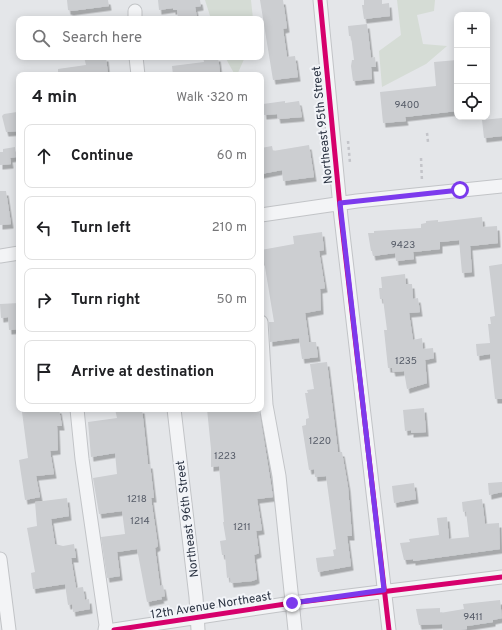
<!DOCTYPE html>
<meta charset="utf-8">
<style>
:root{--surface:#fff;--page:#f2f2f2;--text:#202124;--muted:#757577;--line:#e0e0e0}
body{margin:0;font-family:Overpass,sans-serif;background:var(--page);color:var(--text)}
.controls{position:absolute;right:12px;top:12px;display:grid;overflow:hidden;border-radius:8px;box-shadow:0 2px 10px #0003}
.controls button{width:36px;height:36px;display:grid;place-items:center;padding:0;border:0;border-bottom:1px solid var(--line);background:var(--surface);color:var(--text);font:20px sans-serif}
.stop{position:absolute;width:12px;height:12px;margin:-9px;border:3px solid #7c3aed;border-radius:50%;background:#fff}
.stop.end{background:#7c3aed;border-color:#fff;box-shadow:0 1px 4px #0008}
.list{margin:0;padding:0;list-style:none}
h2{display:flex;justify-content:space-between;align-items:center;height:52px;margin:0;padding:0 16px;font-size:17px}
h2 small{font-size:13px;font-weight:400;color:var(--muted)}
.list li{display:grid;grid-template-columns:26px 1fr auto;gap:12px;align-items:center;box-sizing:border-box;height:64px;margin:0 8px 8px;padding:0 8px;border:1px solid var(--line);border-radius:8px}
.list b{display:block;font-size:15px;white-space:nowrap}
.list em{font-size:13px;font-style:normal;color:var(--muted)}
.icon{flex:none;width:22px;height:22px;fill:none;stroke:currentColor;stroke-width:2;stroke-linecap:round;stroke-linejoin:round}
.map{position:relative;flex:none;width:502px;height:630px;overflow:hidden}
.search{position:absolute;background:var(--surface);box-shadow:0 2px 10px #0003;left:16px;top:16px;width:248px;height:44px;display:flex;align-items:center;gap:10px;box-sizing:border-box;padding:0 14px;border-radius:8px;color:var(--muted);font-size:15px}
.panel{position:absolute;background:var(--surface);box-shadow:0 2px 10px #0003;left:16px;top:72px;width:248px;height:340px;border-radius:8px}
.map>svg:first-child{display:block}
.green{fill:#d5dcd5}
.building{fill:#ccced1;filter:url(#shadow)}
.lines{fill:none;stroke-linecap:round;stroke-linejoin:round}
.minor-casing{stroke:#c2c4c7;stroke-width:15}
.path{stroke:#c3c4c9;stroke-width:2.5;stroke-dasharray:3 3;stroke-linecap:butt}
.minor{stroke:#f3f4f6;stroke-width:13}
.cycleway-casing{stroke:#f2f4f8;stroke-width:8}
.cycleway{stroke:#d6006c;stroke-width:5}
.route{stroke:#7c3aed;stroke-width:5}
.labels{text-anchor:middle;stroke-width:4;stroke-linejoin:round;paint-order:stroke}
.number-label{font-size:10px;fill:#545a66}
.street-label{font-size:12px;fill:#2b3342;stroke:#f2f4f8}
</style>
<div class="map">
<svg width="502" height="630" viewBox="0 0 502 630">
<defs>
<filter id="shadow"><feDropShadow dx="2.5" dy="4.5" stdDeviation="0" flood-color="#0004"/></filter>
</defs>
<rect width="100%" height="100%" fill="#e4e6e9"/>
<path class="green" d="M 205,0 L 251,0 L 253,19 L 211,19 Z
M 397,0 L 435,0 L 434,11 L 417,15 L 423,44 L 447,46 L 426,64 L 382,87 L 379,51 L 401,35 Z
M 225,57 L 245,57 L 237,75 L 235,75 Z"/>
<path class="building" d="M 67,0 L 108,0 L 109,6 L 71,11 L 68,10 Z
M 158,0 L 200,0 L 201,6 L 195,7 L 197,17 L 178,19 L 177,10 L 173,10 L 173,8 L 159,10 Z
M 260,0 L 283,0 L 287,28 L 283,29 L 287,57 L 295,56 L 298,77 L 273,80 Z
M 364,0 L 382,0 L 382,4 L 389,3 L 390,16 L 364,19 L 362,5 L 364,5 Z
M 367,24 L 371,58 L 375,57 L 376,67 L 371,67 L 372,79 L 353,81 L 351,66 L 352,60 L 354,60 L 351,36 L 349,36 L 348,26 Z
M 84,57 L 106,57 L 108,75 L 58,75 L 58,69 L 86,65 Z
M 203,57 L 218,57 L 220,72 L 173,75 L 172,66 L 204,62 Z
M 457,60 L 457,111 L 405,117 L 406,121 L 383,123 L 380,92 L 436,86 L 434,62 Z
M 285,101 L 285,103 L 299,101 L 302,117 L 278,119 L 277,114 L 264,115 L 263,104 Z
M 17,112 L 18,114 L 19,131 L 6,132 L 2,116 L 4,114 Z
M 502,118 L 502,136 L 484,138 L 482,120 Z
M 309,145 L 314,177 L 283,181 L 282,170 L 261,174 L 261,148 L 272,146 L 273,151 Z
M 15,147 L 16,157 L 10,158 L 11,164 L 0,165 L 0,152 L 3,152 L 3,149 Z
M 0,191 L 6,191 L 11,224 L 0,225 Z
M 482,217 L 483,227 L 497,226 L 498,243 L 470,246 L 472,272 L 462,273 L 459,240 L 440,242 L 440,249 L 413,252 L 414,259 L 396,261 L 395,253 L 373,256 L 372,251 L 371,251 L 368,233 L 374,233 L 374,231 L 421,228 L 421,224 L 426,223 L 426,221 L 438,220 L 438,222 Z
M 322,232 L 324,250 L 319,251 L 325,288 L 320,289 L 321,310 L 305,313 L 309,342 L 316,342 L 318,357 L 302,359 L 299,338 L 270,342 L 269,322 L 274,322 L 264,261 L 261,261 L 261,250 L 294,244 L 293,236 Z
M 502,264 L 502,399 L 495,399 L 490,354 L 477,356 L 476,344 L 490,343 L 488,324 L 491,324 L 490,317 L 495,316 L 489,266 Z
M 405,274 L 406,284 L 412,284 L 413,299 L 418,298 L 420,312 L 409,313 L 413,340 L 422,338 L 423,349 L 433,348 L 434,358 L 425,360 L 427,383 L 407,389 L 404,371 L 393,372 L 392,368 L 388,368 L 384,330 L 387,330 L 383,299 L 380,299 L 379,288 L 382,288 L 381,277 Z
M 19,303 L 19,329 L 9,330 L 8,317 L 1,318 L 0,304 Z
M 327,362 L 338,452 L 342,452 L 348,487 L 352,536 L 347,536 L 351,566 L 318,572 L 316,558 L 334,556 L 333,550 L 336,549 L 326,476 L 315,477 L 314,469 L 309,470 L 302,426 L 306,425 L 306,419 L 309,418 L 305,393 L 308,393 L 307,390 L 314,389 L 310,364 Z
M 424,408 L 426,432 L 411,433 L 411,430 L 405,431 L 403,410 Z
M 44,409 L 59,409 L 62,426 L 57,426 L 58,450 L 50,451 L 54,474 L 36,476 L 40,497 L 25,500 L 19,460 L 28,458 L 22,412 Z
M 115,409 L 142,409 L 148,464 L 150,464 L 154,498 L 151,498 L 158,546 L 155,548 L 160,586 L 163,585 L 165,596 L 161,597 L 162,599 L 147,602 L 137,549 L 117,552 L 120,576 L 107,578 L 101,537 L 125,534 L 122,511 L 99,514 L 93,478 L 117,474 L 115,453 L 91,457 L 88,422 L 117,418 Z
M 207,409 L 232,409 L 232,412 L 259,409 L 273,497 L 257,499 L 262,530 L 256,531 L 259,553 L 254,555 L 257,579 L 252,581 L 231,583 L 230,577 L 227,578 L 225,555 L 222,555 L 220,541 L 226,540 L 223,522 L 224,522 L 219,466 L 211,467 L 211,449 Z
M 502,482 L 502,492 L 489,495 L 488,483 Z
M 414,483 L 416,499 L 394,503 L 392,486 Z
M 67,498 L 69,516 L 51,519 L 55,544 L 63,546 L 74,544 L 76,558 L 71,558 L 76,588 L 83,587 L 85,600 L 89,599 L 90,609 L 73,612 L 72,604 L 68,605 L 65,584 L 33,589 L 31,573 L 35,572 L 27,528 L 37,526 L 35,502 Z
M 482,499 L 485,524 L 499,523 L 500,549 L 413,561 L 413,559 L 404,560 L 400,543 L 410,542 L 409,539 L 439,535 L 437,518 L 447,517 L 449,539 L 469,537 L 466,511 L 463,512 L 462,502 Z
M 500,600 L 502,618 L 493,620 L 493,622 L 467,626 L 467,629 L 461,630 L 443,630 L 442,624 L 419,625 L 416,609 L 440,608 L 440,613 L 464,609 L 463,604 Z"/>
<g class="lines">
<defs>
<path id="minor" d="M 320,0 L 341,217 L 389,630
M 135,11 L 135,19
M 136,57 L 138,75
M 261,215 L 357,201 L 502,186
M 0,256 L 19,253
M 261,322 L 266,405 L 279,476 L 295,630
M 77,409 L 82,459 L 106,625 L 105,630
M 174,409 L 196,597 L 198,630
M 0,559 L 9,630
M 114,630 L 292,603 L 502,577"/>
</defs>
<use href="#minor" class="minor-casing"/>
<path class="path" d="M 427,133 L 428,142
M 348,141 L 350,163
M 421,158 L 422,182"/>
<use href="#minor" class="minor"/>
<defs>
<path id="cycleway" d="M 320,0 L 341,217 L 389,630
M 114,630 L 292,603 L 502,577"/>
</defs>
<use href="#cycleway" class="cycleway-casing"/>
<use href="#cycleway" class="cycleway"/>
</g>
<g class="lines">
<path class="route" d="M 292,603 L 384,590 L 340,203 L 460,190"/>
</g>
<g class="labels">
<g class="number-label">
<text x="407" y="108">9400</text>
<text x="403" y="248">9423</text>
<text x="406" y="364">1235</text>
<text x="320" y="444">1220</text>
<text x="225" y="459">1223</text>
<text x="137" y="502">1218</text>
<text x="140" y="524">1214</text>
<text x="242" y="530">1211</text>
<text x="473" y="620">9411</text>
</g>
<g class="street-label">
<text transform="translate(322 125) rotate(-96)" y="4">Northeast 95th Street</text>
<text transform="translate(187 519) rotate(-97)" y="4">Northeast 96th Street</text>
<text transform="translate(211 605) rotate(-9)" y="4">12th Avenue Northeast</text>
</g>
</g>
</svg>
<div class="controls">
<button>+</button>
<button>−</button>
<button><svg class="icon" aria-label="locate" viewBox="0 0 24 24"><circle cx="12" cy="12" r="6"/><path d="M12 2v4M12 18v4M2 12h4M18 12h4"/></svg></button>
</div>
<div class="stop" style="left:460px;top:190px"></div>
<div class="stop end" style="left:292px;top:603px"></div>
<div class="search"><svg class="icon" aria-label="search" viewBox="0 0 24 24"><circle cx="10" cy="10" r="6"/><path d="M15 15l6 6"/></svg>Search here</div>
<section class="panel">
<h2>4 min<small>Walk · 320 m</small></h2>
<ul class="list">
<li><svg class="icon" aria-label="ahead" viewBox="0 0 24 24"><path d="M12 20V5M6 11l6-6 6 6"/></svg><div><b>Continue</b></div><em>60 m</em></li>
<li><svg class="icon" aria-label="left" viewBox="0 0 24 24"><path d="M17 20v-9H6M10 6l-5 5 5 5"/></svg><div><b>Turn left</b></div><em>210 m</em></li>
<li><svg class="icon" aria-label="right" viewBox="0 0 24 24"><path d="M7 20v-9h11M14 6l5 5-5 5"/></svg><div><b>Turn right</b></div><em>50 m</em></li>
<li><svg class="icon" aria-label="arrive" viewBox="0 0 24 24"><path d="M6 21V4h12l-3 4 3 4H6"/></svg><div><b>Arrive at destination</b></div></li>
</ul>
</section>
</div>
